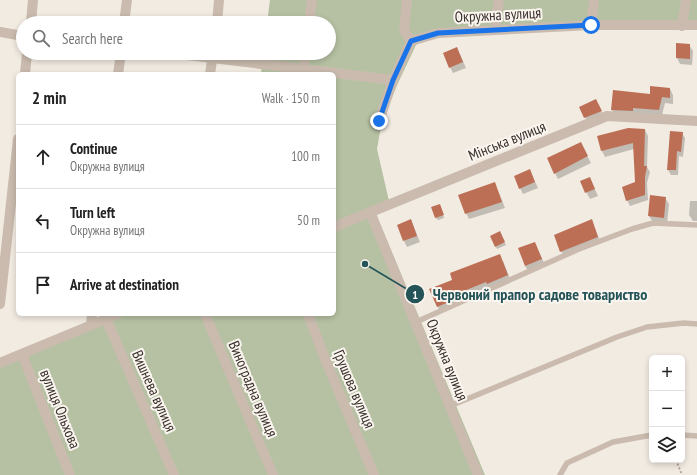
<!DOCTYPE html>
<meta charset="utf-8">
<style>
:root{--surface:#fff;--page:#f2f2f2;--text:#222;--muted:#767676;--line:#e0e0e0}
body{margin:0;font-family:"PT Sans Narrow",sans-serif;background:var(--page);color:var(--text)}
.controls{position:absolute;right:12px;bottom:12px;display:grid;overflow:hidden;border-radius:6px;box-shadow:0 2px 6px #0003}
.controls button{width:36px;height:36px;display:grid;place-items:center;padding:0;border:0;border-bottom:1px solid var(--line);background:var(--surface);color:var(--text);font:20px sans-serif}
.stop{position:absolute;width:12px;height:12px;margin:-9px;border:3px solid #1a73e8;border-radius:50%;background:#fff}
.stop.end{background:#1a73e8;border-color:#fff;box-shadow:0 1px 4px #0008}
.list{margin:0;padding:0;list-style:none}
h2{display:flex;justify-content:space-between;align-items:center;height:52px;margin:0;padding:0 16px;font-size:17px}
h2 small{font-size:13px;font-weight:400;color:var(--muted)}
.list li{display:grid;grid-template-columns:26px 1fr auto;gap:12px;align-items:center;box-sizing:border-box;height:64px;padding:0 16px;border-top:1px solid var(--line)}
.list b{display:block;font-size:15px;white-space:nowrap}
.list p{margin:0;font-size:13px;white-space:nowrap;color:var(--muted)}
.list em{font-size:13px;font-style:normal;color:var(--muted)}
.icon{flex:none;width:22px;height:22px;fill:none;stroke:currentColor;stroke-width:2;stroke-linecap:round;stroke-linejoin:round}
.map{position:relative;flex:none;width:697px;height:475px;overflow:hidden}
.search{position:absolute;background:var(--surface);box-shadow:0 2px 6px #0003;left:16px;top:16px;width:320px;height:44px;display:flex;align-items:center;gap:10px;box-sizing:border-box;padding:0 14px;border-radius:22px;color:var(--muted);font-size:15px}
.panel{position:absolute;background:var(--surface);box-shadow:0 2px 6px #0003;left:16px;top:72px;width:320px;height:244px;border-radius:6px}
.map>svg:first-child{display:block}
.green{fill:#b6c1a3}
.shadow{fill:#0003}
.building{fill:#bd6f55}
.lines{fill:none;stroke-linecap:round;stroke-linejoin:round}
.path{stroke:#b6a599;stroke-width:2;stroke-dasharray:2 2;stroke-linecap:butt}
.lane{stroke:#cabbae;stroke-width:5.5}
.street{stroke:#cabbae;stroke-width:10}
.route{stroke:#1a73e8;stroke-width:5}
.labels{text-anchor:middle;stroke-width:4;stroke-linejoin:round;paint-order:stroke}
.street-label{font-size:15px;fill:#39302c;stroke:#faf5ef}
.leader{fill:none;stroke:#245458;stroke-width:1.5}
.callout-dot{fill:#245458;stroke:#faf5ef;stroke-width:1.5}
.mark-label{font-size:12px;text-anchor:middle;font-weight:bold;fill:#fff}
.callout-label{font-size:16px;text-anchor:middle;font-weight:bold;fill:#245458;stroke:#faf5ef;stroke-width:4;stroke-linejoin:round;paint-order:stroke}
</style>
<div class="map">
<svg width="697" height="475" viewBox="0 0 697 475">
<rect width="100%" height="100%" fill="#f2ebe2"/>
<path class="green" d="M 270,0 L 697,0 L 697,28 L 588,27 L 425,38 L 416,45 L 398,83 L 382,121 L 377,149 L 389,201 L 376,214 L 485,475 L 0,475 L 0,366 L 119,314 L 334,314 L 334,74 L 261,74 L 263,53 L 329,53 L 329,23 L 267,23 Z"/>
<path class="shadow" d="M 677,44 L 689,45 L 693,51 L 692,65 L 680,64 L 677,58 Z
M 460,54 L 466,68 L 453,73 L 450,67 Z
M 670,89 L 673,95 L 673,104 L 665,103 L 662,115 L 616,116 L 612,110 Z
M 599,106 L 604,118 L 589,124 L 580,108 Z
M 645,130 L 648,136 L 647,167 L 650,172 L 647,183 L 648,200 L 630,206 L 627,200 L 636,183 L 634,149 L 605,157 L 602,151 L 598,137 Z
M 682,133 L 685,138 L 683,157 L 679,156 L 678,175 L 671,175 L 668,170 Z
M 584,150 L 591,163 L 558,179 L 555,173 Z
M 530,171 L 538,188 L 523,194 L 520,188 Z
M 581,182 L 593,185 L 598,196 L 590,199 Z
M 498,190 L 505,208 L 469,219 L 466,213 Z
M 665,198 L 669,204 L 667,224 L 653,222 L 649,216 Z
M 690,201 L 697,201 L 697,221 L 693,221 L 689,215 Z
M 441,208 L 444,218 L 438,220 L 436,218 Z
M 411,220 L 420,242 L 407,247 L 404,241 Z
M 592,221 L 601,243 L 565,257 L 561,251 Z
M 499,232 L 506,245 L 497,249 L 491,236 Z
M 535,243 L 545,265 L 529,272 L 525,266 Z
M 503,261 L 511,281 L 441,313 L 438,307 L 453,280 Z"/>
<path class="building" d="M 676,43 L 690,44 L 690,59 L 676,58 Z
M 457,47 L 463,62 L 449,68 L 443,53 Z
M 650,86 L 670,88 L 670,98 L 662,97 L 659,110 L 633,108 L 633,111 L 611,110 L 613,90 L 650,94 Z
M 596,99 L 602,111 L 584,118 L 579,107 Z
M 628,128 L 645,129 L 644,166 L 647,166 L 645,177 L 645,195 L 626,201 L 622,187 L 635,182 L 633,143 L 601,151 L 597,136 Z
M 670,131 L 683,132 L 681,152 L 677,151 L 676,170 L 667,170 Z
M 581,142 L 588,156 L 554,174 L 547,158 Z
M 530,169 L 535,182 L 519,189 L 514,176 Z
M 590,177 L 595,189 L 585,193 L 580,181 Z
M 495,182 L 502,202 L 465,214 L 458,195 Z
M 650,195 L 666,197 L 664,218 L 648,216 Z
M 440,204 L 444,215 L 435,218 L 431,207 Z
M 411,219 L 417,236 L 403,241 L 397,225 Z
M 592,219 L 598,237 L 560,252 L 554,235 Z
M 500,231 L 505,242 L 495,247 L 490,236 Z
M 535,242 L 542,259 L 525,266 L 518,248 Z
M 500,254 L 508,275 L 487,284 L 486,282 L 449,297 L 451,301 L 437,307 L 429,289 L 452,280 L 450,273 Z"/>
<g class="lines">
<path class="path" d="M 676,460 L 682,475"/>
<path class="lane" d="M 416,322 L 579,249 L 632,229 L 653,223 L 697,225
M 450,406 L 617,337 L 647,327 L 684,323 L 697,324
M 682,435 L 697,436
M 560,475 L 567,463 L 613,442 L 652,435"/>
<path class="street" d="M 407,0 L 404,30 L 411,41
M 31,23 L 33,0
M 124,23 L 127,0
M 217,23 L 219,0
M 309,23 L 312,0
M 591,25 L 594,0
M 682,26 L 686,0
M 495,30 L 499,0
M 0,32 L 23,36
M 171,53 L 393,80
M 25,74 L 27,53
M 118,74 L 121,53
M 210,74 L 213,53
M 303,74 L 305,53
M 379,121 L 393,80 L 411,41 L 438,33 L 591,25 L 697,25
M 370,212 L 478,475
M 334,227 L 607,116 L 697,121
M 0,304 L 18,139
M 205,314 L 273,475
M 308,314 L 325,359 L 374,475
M 106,319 L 174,475
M 91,325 L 92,314
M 22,354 L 70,475
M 0,363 L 118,314"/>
</g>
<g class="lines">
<path class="route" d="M 379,121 L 393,80 L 411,41 L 438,33 L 591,25"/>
</g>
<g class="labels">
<g class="street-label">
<text transform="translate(498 15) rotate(-3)" y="5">Окружна вулиця</text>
<text transform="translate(507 141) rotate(-22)" y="5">Мінська вулиця</text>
<text transform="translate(447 360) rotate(68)" y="5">Окружна вулиця</text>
<text transform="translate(253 389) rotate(67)" y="5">Виноградна вулиця</text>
<text transform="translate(354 389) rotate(67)" y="5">Грушова вулиця</text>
<text transform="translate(154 391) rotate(66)" y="5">Вишнева вулиця</text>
<text transform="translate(60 409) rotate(68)" y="5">вулиця Ольхова</text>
</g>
</g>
<path class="leader" d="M365 264L415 294"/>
<g class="callout-dot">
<circle cx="365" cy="264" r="4"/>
<circle cx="415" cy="294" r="10"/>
</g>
<g class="mark-label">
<text x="415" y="299">1</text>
</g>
<g class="callout-label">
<text x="540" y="300">Червоний прапор садове товариство</text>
</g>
</svg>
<div class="controls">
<button>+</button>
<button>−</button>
<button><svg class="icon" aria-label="layers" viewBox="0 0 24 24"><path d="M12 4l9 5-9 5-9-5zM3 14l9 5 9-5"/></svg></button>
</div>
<div class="stop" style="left:591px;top:25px"></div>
<div class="stop end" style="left:379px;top:121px"></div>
<div class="search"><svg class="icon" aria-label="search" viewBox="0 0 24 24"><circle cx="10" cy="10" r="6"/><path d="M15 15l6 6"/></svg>Search here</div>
<section class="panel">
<h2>2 min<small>Walk · 150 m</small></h2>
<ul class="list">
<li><svg class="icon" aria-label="ahead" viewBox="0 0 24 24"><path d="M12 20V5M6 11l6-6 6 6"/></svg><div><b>Continue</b><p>Окружна вулиця</p></div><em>100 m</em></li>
<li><svg class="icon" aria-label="left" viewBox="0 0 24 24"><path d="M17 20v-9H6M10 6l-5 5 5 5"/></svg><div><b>Turn left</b><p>Окружна вулиця</p></div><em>50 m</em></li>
<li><svg class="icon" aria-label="arrive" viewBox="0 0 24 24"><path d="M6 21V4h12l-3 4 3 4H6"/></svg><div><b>Arrive at destination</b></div></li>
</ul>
</section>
</div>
